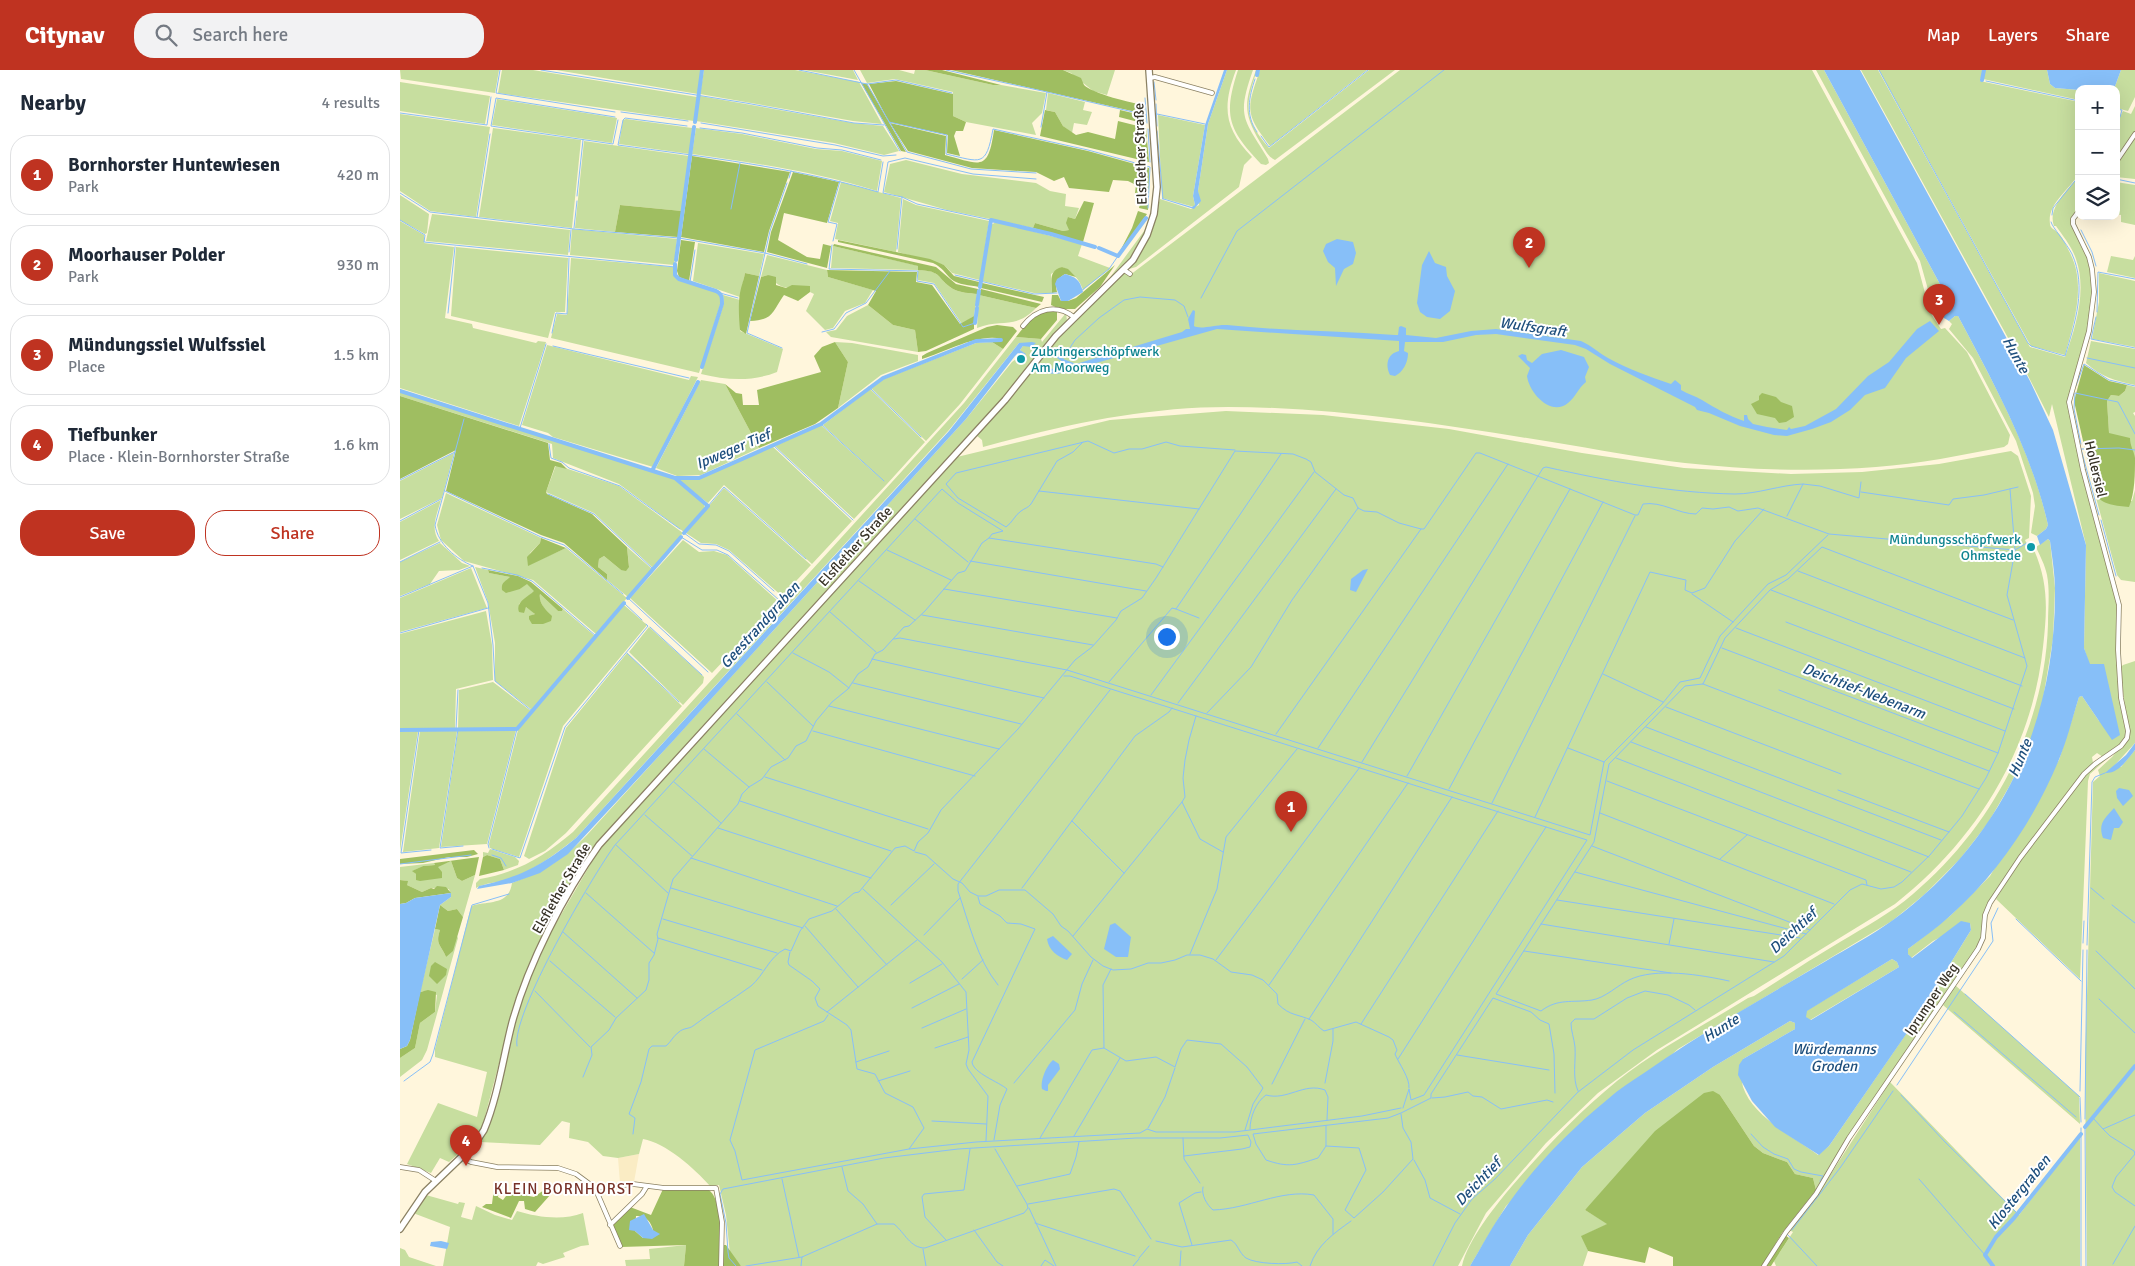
<!DOCTYPE html>
<meta charset="utf-8">
<style>
:root{--surface:#fff;--page:#f2f2f3;--text:#1f2937;--muted:#747a83;--line:#e0e1e3;--accent:#bf3321}
body{margin:0;font-family:Signika,sans-serif;background:var(--page);color:var(--text)}
.controls{position:absolute;right:15px;top:15px;display:grid;overflow:hidden;border-radius:10px;box-shadow:0 5px 20px #0002}
.controls button{width:45px;height:45px;display:grid;place-items:center;padding:0;border:0;border-bottom:1px solid var(--line);background:var(--surface);color:var(--text);font:25px sans-serif}
.you{position:absolute;left:766px;top:566px;width:18px;height:18px;margin:-12px;border:4px solid #fff;border-radius:50%;background:#1a73e8;box-shadow:0 0 0 8px #1a73e833}
.badge{display:grid;place-items:center;width:32px;height:32px;border-radius:50%;background:var(--accent);color:#fff;font-size:16px;font-weight:700}
.pin{position:absolute;translate:-50% -41px;filter:drop-shadow(0 1px 2px #0008)}
.pin::after{content:'';position:absolute;top:26px;width:18px;height:15px;background:inherit;clip-path:polygon(0 0,100% 0,50% 100%)}
.list{margin:0;padding:0;list-style:none}
h2{display:flex;justify-content:space-between;align-items:center;height:65px;margin:0;padding:0 20px;font-size:21px}
h2 small{font-size:16px;font-weight:400;color:var(--muted)}
.list li{display:grid;grid-template-columns:32px 1fr auto;gap:15px;align-items:center;box-sizing:border-box;height:80px;margin:0 10px 10px;padding:0 10px;border:1px solid var(--line);border-radius:20px}
.list b{display:block;font-size:19px;white-space:nowrap}
.list p{margin:0;font-size:16px;white-space:nowrap;color:var(--muted)}
.list em{font-size:16px;font-style:normal;color:var(--muted)}
.actions{display:flex;gap:10px;padding:15px 20px}
.actions a{flex:1;padding:11px 0;border:1px solid var(--accent);border-radius:20px;text-align:center;font-size:18px;color:var(--accent)}
.actions .main{background:var(--accent);color:#fff}
.icon{flex:none;width:28px;height:28px;fill:none;stroke:currentColor;stroke-width:2;stroke-linecap:round;stroke-linejoin:round}
.map{position:relative;flex:none;width:1735px;height:1196px;overflow:hidden}
header{display:flex;align-items:center;gap:30px;box-sizing:border-box;height:70px;padding:0 25px;background:var(--accent);color:#fff}
header strong{font-size:24px}
nav{display:flex;gap:28px;margin-inline-start:auto;font-size:18px}
.search{width:350px;height:45px;background:var(--page);display:flex;align-items:center;gap:12px;box-sizing:border-box;padding:0 18px;border-radius:20px;color:var(--muted);font-size:19px}
main{display:flex}
aside{flex:1;background:var(--surface)}
.map>svg:first-child{display:block}
.built{fill:#faecc4}
.green{fill:#c7de9f}
.forest{fill:#9fbe61;fill-rule:evenodd}
.water{fill:#87bff8;fill-rule:evenodd}
.lines{fill:none;stroke-linecap:round;stroke-linejoin:round}
.stream{stroke:#87bff8;stroke-width:1}
.canal{stroke:#87bff8;stroke-width:4}
.minor-casing{stroke:#8b8163;stroke-width:5.5}
.secondary-casing{stroke:#8b8163;stroke-width:8}
.minor{stroke:#fff;stroke-width:4}
.secondary{stroke:#fff;stroke-width:5.5}
.culture-dot{fill:#0f9aa8;stroke:#fff;stroke-width:2}
.labels{text-anchor:middle;stroke-width:4;stroke-linejoin:round;paint-order:stroke}
.street-label{font-size:14px;fill:#373226;stroke:#fff}
.culture-label{font-size:14px;fill:#0d838f;stroke:#fff;text-anchor:start}
.water-label{font-size:15px;font-style:italic;fill:#1e4f7d;stroke:#fff}
.neighbourhood-label{font-size:15px;letter-spacing:1px;fill:#773127;stroke:#fff}
</style>
<header>
<strong>Citynav</strong>
<div class="search"><svg class="icon" aria-label="search" viewBox="0 0 24 24"><circle cx="10" cy="10" r="6"/><path d="M15 15l6 6"/></svg>Search here</div>
<nav><a>Map</a><a>Layers</a><a>Share</a></nav>
</header>
<main>
<aside>
<h2>Nearby<small>4 results</small></h2>
<ul class="list">
<li><span class="badge">1</span><div><b>Bornhorster Huntewiesen</b><p>Park</p></div><em>420 m</em></li>
<li><span class="badge">2</span><div><b>Moorhauser Polder</b><p>Park</p></div><em>930 m</em></li>
<li><span class="badge">3</span><div><b>Mündungssiel Wulfssiel</b><p>Place</p></div><em>1.5 km</em></li>
<li><span class="badge">4</span><div><b>Tiefbunker</b><p>Place · Klein-Bornhorster Straße</p></div><em>1.6 km</em></li>
</ul>
<div class="actions"><a class="main">Save</a><a>Share</a></div>
</aside>
<div class="map">
<svg width="1735" height="1196" viewBox="0 0 1735 1196">
<rect width="100%" height="100%" fill="#fff6dc"/>
<path class="built" d="M 239,1084 L 234,1112 L 220,1113 L 218,1088 Z"/>
<path class="green" d="M 0,0 L 99,0 L 95,23 L 1,9 Z
M 102,0 L 133,0 L 297,27 L 294,51 L 98,23 Z
M 156,0 L 301,0 L 298,24 Z
M 304,0 L 395,0 L 459,12 L 482,54 L 453,51 L 300,24 Z
M 404,0 L 453,0 L 458,10 Z
M 460,0 L 499,0 L 514,4 L 515,0 L 525,0 L 593,15 L 601,15 L 646,23 L 642,43 L 632,53 L 636,65 L 566,52 L 553,46 L 553,22 L 495,9 L 467,13 Z
M 663,0 L 715,0 L 707,25 L 693,21 L 671,3 Z
M 827,0 L 836,0 C 822,37 824,58 852,87 L 844,95 L 839,117 L 736,197 L 729,199 L 749,167 L 760,129 L 791,139 L 799,135 L 798,121 L 808,54 Z
M 838,0 L 853,0 C 836,48 844,49 868,89 L 869,93 L 866,95 L 861,94 C 828,59 823,46 838,0 Z
M 856,0 L 857,0 C 845,37 843,47 869,78 L 969,0 L 995,0 L 875,90 C 868,87 864,78 860,72 C 842,42 845,31 856,0 Z
M 860,0 L 967,0 L 870,76 C 844,43 847,38 860,0 Z
M 1000,0 L 1412,0 L 1517,193 L 1529,238 L 1533,247 L 1541,259 L 1545,258 L 1567,282 L 1610,365 L 1608,374 L 1604,377 C 1562,385 1519,394 1476,397 C 1413,402 1348,400 1285,393 C 1240,388 1196,379 1152,372 C 1044,355 937,337 828,337 C 744,337 663,355 583,377 L 582,370 L 576,365 L 652,274 L 724,202 L 730,205 Z
M 1416,0 L 1424,0 L 1548,229 L 1541,244 L 1539,241 L 1534,241 L 1520,191 Z
M 1461,0 L 1478,0 L 1630,277 L 1665,287 C 1676,257 1687,220 1676,189 C 1672,177 1663,166 1656,156 L 1654,156 C 1647,138 1668,120 1679,106 L 1679,139 L 1673,148 L 1674,159 L 1687,187 L 1691,203 L 1692,224 L 1691,242 L 1683,280 L 1667,331 L 1715,527 L 1718,546 L 1719,628 L 1726,663 C 1723,675 1712,680 1703,687 L 1697,683 L 1692,687 L 1693,693 L 1619,787 L 1584,842 L 1580,871 L 1577,878 L 1450,1063 L 1416,1120 L 1413,1108 L 1395,1104 L 1387,1092 L 1363,1083 L 1354,1076 L 1320,1025 L 1185,1140 L 1208,1154 L 1182,1166 L 1188,1181 L 1183,1196 L 1110,1196 L 1128,1165 L 1182,1097 L 1245,1043 L 1313,997 L 1390,951 L 1395,953 L 1395,959 L 1343,989 C 1343,997 1341,1009 1343,1017 C 1353,1047 1394,1067 1418,1085 L 1429,1076 L 1537,919 L 1536,917 L 1571,860 L 1570,853 L 1533,871 L 1511,888 L 1508,884 L 1508,879 L 1550,846 L 1590,806 L 1659,690 L 1679,627 L 1682,626 L 1699,651 L 1689,594 L 1684,578 L 1686,475 L 1652,334 L 1649,347 L 1618,286 Z
M 1479,0 L 1583,0 L 1580,11 L 1679,32 C 1679,45 1682,97 1678,105 C 1669,120 1647,134 1650,154 C 1650,158 1654,159 1657,162 C 1662,166 1666,175 1669,181 C 1687,214 1674,252 1665,285 L 1631,276 L 1628,271 Z
M 1585,0 L 1647,0 L 1650,14 L 1655,18 L 1679,20 L 1679,30 L 1583,9 Z
M 1721,0 L 1735,0 L 1735,27 L 1728,41 L 1716,38 L 1716,19 L 1714,19 Z
M 0,12 L 90,26 L 85,54 L 0,41 Z
M 648,23 L 685,32 L 683,40 L 692,42 L 687,55 L 674,53 L 672,63 L 663,56 L 655,42 L 646,40 Z
M 300,26 L 453,53 L 483,56 L 499,81 L 484,85 L 434,73 L 296,51 Z
M 97,29 L 217,48 L 212,73 L 92,55 Z
M 1735,36 L 1735,61 L 1716,89 L 1716,54 L 1723,41 L 1731,44 Z
M 0,44 L 90,57 L 76,147 L 30,141 L 0,121 Z
M 758,45 L 805,55 L 793,126 L 795,135 L 794,137 L 762,128 Z
M 226,49 L 292,58 L 290,84 L 219,74 L 223,50 Z
M 93,58 L 181,70 L 172,158 L 79,147 Z
M 296,58 L 342,64 L 416,79 L 442,81 L 482,91 L 477,121 C 417,102 355,93 292,84 Z
M 1735,68 L 1735,109 L 1716,107 L 1716,95 Z
M 184,71 L 289,86 L 282,141 L 220,135 L 215,162 L 175,158 Z
M 506,90 L 562,104 L 636,113 L 650,121 L 666,124 L 665,136 L 679,138 L 675,149 L 668,147 L 669,160 L 663,161 L 635,153 L 633,158 L 547,140 L 484,122 L 490,94 Z
M 441,112 L 501,128 L 496,182 L 435,169 L 438,153 L 430,151 Z
M 1716,112 L 1735,115 L 1735,155 L 1721,152 L 1721,145 L 1716,144 Z
M 0,125 L 29,144 L 27,163 L 25,164 L 0,150 Z
M 503,129 L 516,135 L 589,151 L 580,210 L 552,203 L 544,195 L 498,182 Z
M 32,144 L 170,160 L 168,185 L 26,171 Z
M 0,151 L 24,165 L 24,173 L 54,177 L 45,248 L 72,254 L 73,258 L 136,273 L 138,271 L 146,272 L 119,356 L 0,318 Z
M 596,152 L 682,174 L 678,186 L 710,198 L 683,220 C 680,210 671,200 662,197 L 651,204 L 652,223 L 634,223 L 582,211 L 591,155 Z
M 747,157 C 742,181 720,200 703,217 Z
M 172,159 L 277,169 L 274,195 L 170,185 Z
M 298,173 L 364,184 L 359,206 L 345,203 L 340,227 L 293,211 Z
M 433,176 L 519,196 L 519,200 C 543,201 537,209 553,219 C 560,223 570,223 577,224 L 574,246 L 562,254 L 534,213 L 518,210 L 518,200 L 431,198 Z
M 56,177 L 168,188 L 165,242 L 155,242 L 148,268 L 51,246 Z
M 367,185 L 427,200 L 428,207 L 473,220 L 465,233 L 445,241 L 433,258 L 425,260 L 406,241 L 414,224 L 410,222 L 410,216 C 389,218 382,222 368,205 L 361,207 Z
M 1711,186 L 1733,190 L 1735,186 L 1735,208 L 1707,202 Z
M 171,188 L 273,197 L 274,205 L 279,210 L 316,222 L 320,226 L 320,235 L 299,303 L 151,268 L 157,244 L 167,245 Z
M 1699,203 L 1735,211 L 1735,277 L 1692,269 L 1699,232 Z
M 323,225 L 340,230 L 340,261 L 383,279 L 377,302 C 352,312 326,310 301,304 L 324,233 Z
M 579,225 L 636,238 C 615,260 602,248 577,258 Z
M 468,235 L 493,255 L 515,260 L 518,282 L 431,267 L 426,262 L 436,260 L 447,246 Z
M 666,243 L 667,251 L 651,267 L 617,313 L 192,780 L 123,911 L 112,944 L 82,1058 L 76,1068 L 49,1092 L 40,1088 L 31,1103 L 7,1094 L 38,1033 L 77,1047 L 87,1002 L 35,987 L 35,979 L 71,837 L 74,835 C 92,831 109,834 112,813 C 146,800 161,791 187,765 L 566,349 L 612,292 L 616,289 L 622,292 L 625,284 L 620,280 L 623,276 L 633,275 L 619,273 L 549,360 L 176,768 C 155,784 135,800 110,809 C 99,813 86,812 76,818 L 76,813 L 80,809 C 116,803 145,786 173,762 L 564,333 L 616,267 L 641,269 L 642,272 Z
M 1555,246 L 1558,246 C 1594,314 1631,379 1648,455 L 1646,459 L 1637,466 L 1631,463 L 1635,436 L 1633,423 L 1616,371 L 1573,288 L 1549,259 L 1552,254 L 1549,251 Z
M 1691,271 L 1735,279 L 1735,315 C 1716,311 1701,307 1686,293 Z
M 435,272 L 452,273 L 518,285 L 518,291 L 481,305 L 438,338 L 448,292 Z
M 592,272 L 603,279 L 560,334 L 526,371 L 471,318 L 484,309 L 576,273 Z
M 147,275 L 289,310 L 291,306 L 298,307 L 253,397 L 153,367 L 148,363 L 122,355 Z
M 301,310 L 325,314 L 359,378 L 301,405 L 277,406 L 256,398 Z
M 1727,315 L 1735,317 L 1735,342 L 1733,343 L 1735,346 L 1735,390 L 1730,376 L 1709,364 L 1707,331 L 1711,325 L 1719,326 L 1725,321 Z
M 470,319 L 525,372 L 487,414 L 423,355 Z
M 0,322 L 273,408 L 304,434 L 305,438 L 284,462 L 219,414 L 153,388 L 152,374 L 0,326 Z
M 826,341 L 923,345 L 1049,359 L 1182,383 L 1284,398 L 1391,404 L 1462,402 L 1539,394 L 1611,381 L 1618,386 L 1631,426 L 1629,468 L 1625,470 L 1630,481 L 1634,480 C 1649,514 1647,542 1643,577 C 1632,681 1576,770 1495,834 L 1257,980 L 1198,1023 L 1146,1073 L 1086,1143 L 1058,1196 L 341,1196 L 330,1184 L 326,1145 L 319,1115 L 310,1116 C 294,1098 266,1073 243,1069 L 239,1084 L 218,1088 L 203,1086 L 188,1072 L 169,1068 L 170,1053 L 162,1051 L 140,1075 L 80,1072 L 87,1060 L 113,955 L 124,922 L 151,862 L 201,776 L 557,387 L 710,350 Z
M 421,355 L 487,414 L 454,449 L 375,376 Z
M 372,376 L 452,451 L 412,494 L 324,415 L 308,433 L 277,410 L 300,408 Z
M 54,383 L 42,428 L 0,449 L 0,411 Z
M 156,395 L 219,416 L 283,463 L 253,498 L 194,443 L 146,422 Z
M 324,418 L 411,495 L 382,526 L 329,480 L 316,474 L 301,473 L 286,463 Z
M 1735,420 L 1735,512 L 1721,510 L 1717,505 L 1695,424 L 1698,429 L 1732,431 Z
M 46,423 L 141,468 L 140,473 L 130,483 L 128,495 L 166,478 L 227,528 L 196,564 L 133,510 L 64,491 L 41,470 L 37,455 Z
M 41,430 C 37,444 30,458 39,471 L 0,490 L 0,452 Z
M 1648,469 L 1650,471 L 1655,518 L 1653,569 L 1641,641 L 1628,678 L 1610,715 L 1588,753 L 1560,789 L 1525,824 L 1492,851 L 1278,979 L 1106,1136 L 1070,1196 L 1062,1196 C 1067,1171 1096,1135 1112,1116 C 1145,1078 1178,1043 1217,1011 C 1257,979 1305,955 1348,928 L 1354,926 C 1383,908 1411,889 1440,872 C 1465,857 1491,843 1513,824 C 1592,757 1645,658 1648,554 C 1648,538 1650,521 1647,505 C 1645,495 1640,486 1636,477 Z
M 283,470 L 299,482 L 314,481 L 327,485 L 379,532 L 312,603 L 230,528 Z
M 40,473 L 62,493 L 70,496 L 59,500 L 39,501 L 30,514 L 0,526 L 0,492 Z
M 227,477 L 252,499 L 228,527 L 207,510 L 207,504 L 198,497 L 199,489 L 204,486 L 221,500 L 229,496 Z
M 75,497 L 88,500 L 89,503 L 110,507 L 120,519 L 127,513 L 135,521 L 119,534 L 123,543 L 126,537 L 135,543 L 129,549 L 145,541 L 139,528 L 140,524 L 158,541 L 162,541 L 163,539 L 195,566 L 132,640 L 95,611 L 95,573 L 88,532 Z
M 71,498 L 87,538 L 0,562 L 0,528 Z
M 224,535 L 247,555 L 163,656 L 119,787 L 90,778 L 89,774 L 118,660 Z
M 86,541 L 92,575 L 93,610 L 56,619 L 55,658 L 0,659 L 0,564 Z
M 249,557 L 304,607 L 303,613 L 283,635 L 229,582 Z
M 227,583 L 282,636 L 166,763 L 145,781 L 129,789 L 124,786 L 166,658 Z
M 1735,591 L 1735,673 L 1713,697 L 1721,697 L 1735,680 L 1735,1196 L 1687,1196 L 1685,997 L 1693,712 L 1700,706 L 1698,700 L 1712,687 L 1729,667 L 1720,598 L 1723,595 Z
M 93,612 L 131,641 L 117,658 L 58,658 L 59,620 Z
M 116,660 L 87,774 L 41,777 L 58,661 Z
M 18,661 L 0,781 L 0,662 Z
M 20,661 L 57,661 L 39,778 L 3,782 Z
M 1711,685 L 1690,704 L 1688,711 L 1680,909 L 1596,829 L 1621,789 L 1685,705 Z
M 90,779 L 115,787 L 119,791 L 118,795 L 104,800 L 100,789 L 87,785 L 83,787 L 83,782 L 88,783 Z
M 51,791 L 57,808 L 62,811 L 75,805 L 63,847 L 57,839 L 48,841 L 40,835 L 51,827 L 49,819 L 31,818 L 22,822 L 7,815 L 7,811 L 0,810 L 0,797 L 34,793 L 35,795 L 23,796 L 13,801 L 16,804 Z
M 35,859 L 40,860 C 35,875 41,874 46,887 L 57,866 L 58,868 L 27,980 L 22,990 L 0,1007 L 0,988 L 15,978 L 20,953 L 35,942 L 37,925 L 23,921 L 20,922 Z
M 1492,889 L 1497,892 L 1499,897 L 1410,950 L 1405,947 L 1406,941 Z
M 1555,915 L 1679,1026 L 1680,1054 L 1543,935 Z
M 1490,1012 L 1619,1145 L 1680,1066 L 1680,1196 L 1376,1196 L 1374,1191 L 1393,1162 L 1389,1160 L 1416,1127 Z
M 26,1125 L 58,1134 L 59,1132 L 65,1133 L 61,1147 L 72,1150 L 76,1136 L 95,1145 L 112,1150 L 117,1141 C 137,1147 162,1151 183,1143 L 189,1175 L 181,1176 L 163,1183 L 165,1187 L 143,1194 L 138,1192 L 136,1196 L 43,1196 L 50,1157 L 13,1143 Z
M 286,1175 L 284,1196 L 226,1196 L 225,1190 L 250,1189 L 249,1179 Z
M 0,1178 L 5,1180 L 9,1187 L 36,1196 L 0,1196 Z"/>
<path class="forest" d="M 525,0 L 542,0 L 601,15 L 593,15 Z
M 551,0 L 663,0 L 681,8 C 682,10 683,13 684,15 C 691,23 734,34 745,35 L 745,44 Z
M 496,11 L 553,24 L 553,46 L 566,52 L 563,61 L 556,61 L 554,66 L 560,86 L 547,83 L 548,65 L 489,52 L 469,14 Z
M 461,13 L 467,14 L 506,82 L 501,81 Z
M 645,40 L 655,42 L 663,56 L 676,65 L 688,62 L 715,69 L 718,51 L 746,58 L 749,92 L 640,66 Z
M 720,40 L 745,46 L 746,54 L 719,47 Z
M 490,53 L 546,66 L 545,85 C 580,94 588,103 594,60 L 688,81 L 749,98 L 748,140 L 739,138 L 742,126 L 735,123 L 736,115 L 728,111 L 713,110 L 709,122 L 669,118 L 664,107 L 654,111 L 636,102 L 572,98 L 508,81 Z
M 292,86 L 390,102 L 369,161 L 364,182 L 281,167 Z
M 393,102 L 439,112 L 427,153 L 384,143 L 378,170 L 407,187 L 420,189 L 423,174 L 431,176 L 427,198 L 367,182 L 371,162 Z
M 684,131 L 694,133 L 683,172 L 633,158 L 635,153 L 663,161 L 669,160 L 666,153 L 668,147 L 675,149 Z
M 220,135 L 282,141 L 278,167 L 215,162 Z
M 738,141 L 747,144 L 718,185 L 732,158 Z
M 281,170 L 295,172 L 289,211 L 279,207 L 277,201 Z
M 438,170 L 530,189 L 544,195 L 554,206 L 579,212 L 579,217 C 570,215 558,215 551,209 C 544,202 543,198 533,193 L 438,172 Z
M 434,174 L 536,197 L 556,214 L 578,219 L 577,224 C 570,223 560,223 553,219 C 536,208 543,201 518,200 L 518,196 L 433,176 Z
M 715,195 L 700,217 L 675,239 L 660,239 L 651,235 L 652,225 L 658,225 L 661,231 L 668,231 L 676,228 Z
M 662,197 L 668,199 L 676,207 L 665,204 C 656,210 655,212 657,222 L 652,223 C 652,211 648,201 662,197 Z
M 427,200 L 517,202 L 516,212 L 532,215 L 560,254 L 574,246 L 574,259 L 526,281 L 518,282 L 515,260 L 493,255 L 468,235 L 476,221 L 428,207 Z
M 345,203 L 359,206 L 346,264 L 340,260 C 339,249 338,234 340,223 C 341,216 344,210 345,203 Z
M 368,205 L 376,207 L 376,215 L 386,218 L 392,215 L 410,216 L 410,222 L 398,231 L 384,225 C 372,242 374,250 350,251 L 361,207 Z
M 582,213 L 644,227 L 642,232 L 581,218 Z
M 581,219 L 641,234 L 636,238 L 579,225 Z
M 652,240 L 657,242 L 657,250 L 641,269 L 616,267 C 626,254 635,243 652,240 Z
M 597,255 L 613,257 L 617,261 L 603,279 L 592,272 L 601,271 L 602,269 C 578,263 546,282 522,289 L 522,286 L 527,283 L 587,257 Z
M 435,272 L 448,292 L 438,338 L 415,354 L 359,378 L 325,314 L 336,323 L 342,324 L 343,335 L 359,335 L 357,320 L 421,302 L 414,286 L 422,277 Z
M 1684,295 L 1709,311 L 1727,315 L 1725,321 L 1719,326 L 1711,325 L 1707,331 L 1709,363 L 1730,368 C 1730,376 1734,381 1735,388 C 1735,403 1735,423 1729,437 C 1717,436 1702,435 1695,424 L 1674,331 Z
M 1362,323 L 1376,327 L 1381,332 L 1392,336 L 1394,347 L 1386,352 L 1379,353 L 1375,348 L 1357,344 L 1351,334 L 1359,330 L 1359,326 Z
M 0,326 L 148,373 L 150,390 L 161,393 L 167,399 L 155,396 L 146,422 L 147,424 L 192,444 L 227,477 L 229,497 L 226,501 L 221,500 L 204,486 L 199,489 L 198,497 L 207,504 L 207,510 L 164,473 L 141,465 L 46,421 L 56,380 L 0,409 Z
M 141,468 L 166,478 L 128,496 L 127,487 L 140,473 Z
M 88,500 L 118,506 L 131,512 L 163,539 L 162,541 L 158,541 L 140,524 C 138,532 146,541 152,546 L 151,551 L 143,554 L 132,554 L 129,549 L 129,546 L 135,544 L 126,537 L 124,543 L 119,542 C 115,532 128,527 134,521 L 127,514 L 120,519 L 106,523 L 102,520 C 101,512 105,512 110,507 L 89,503 Z
M 74,780 L 78,784 L 67,787 L 49,787 L 23,793 L 0,794 L 0,789 Z
M 87,785 L 100,789 L 104,800 L 79,806 L 83,787 Z
M 79,787 L 75,805 L 62,811 L 57,808 L 51,791 L 38,797 L 42,802 L 42,808 L 20,811 L 16,810 L 16,804 L 12,801 L 23,796 L 35,795 L 34,793 Z
M 0,810 L 8,811 L 7,815 L 22,822 L 31,818 L 34,819 L 37,816 L 46,817 L 51,823 L 15,828 L 6,833 L 0,834 Z
M 40,835 L 48,841 L 57,839 L 63,847 L 53,881 L 46,887 C 41,874 35,875 40,860 L 35,859 Z
M 35,892 L 47,899 L 46,905 L 37,914 L 29,906 L 31,896 Z
M 28,920 L 36,922 L 35,942 L 20,953 L 15,978 L 0,988 L 0,979 L 7,976 L 10,970 L 20,922 Z
M 1313,1021 L 1320,1025 L 1354,1076 L 1363,1083 L 1387,1092 L 1395,1104 L 1413,1108 L 1416,1120 L 1382,1163 L 1362,1196 L 1273,1196 L 1273,1187 L 1249,1177 L 1245,1193 L 1188,1181 L 1181,1166 L 1207,1154 L 1185,1140 L 1255,1061 L 1304,1023 Z
M 94,1118 L 99,1119 L 98,1127 L 103,1130 L 109,1122 L 134,1127 L 144,1120 L 151,1124 L 135,1142 L 125,1139 L 124,1131 L 119,1131 L 111,1148 L 82,1137 L 86,1134 L 92,1134 Z
M 263,1119 L 309,1120 C 324,1132 320,1178 320,1196 L 284,1196 L 286,1175 L 221,1177 L 212,1155 L 230,1137 L 251,1145 ZM 236,1146 C 246,1145 251,1152 253,1160 L 248,1167 L 243,1168 L 235,1161 Z
M 1385,1165 L 1389,1168 L 1371,1196 L 1366,1196 Z
M 324,1175 L 326,1175 L 341,1196 L 323,1196 Z"/>
<path class="water" d="M 824,0 L 827,0 L 808,54 L 798,121 L 801,131 L 794,139 L 762,129 L 762,128 L 792,137 L 795,135 L 793,126 L 805,55 Z
M 1424,0 L 1460,0 L 1630,311 L 1653,360 L 1686,475 L 1684,578 L 1690,594 L 1704,594 L 1720,665 L 1712,670 L 1682,626 L 1679,627 C 1672,649 1667,671 1658,692 C 1633,751 1598,803 1550,846 C 1537,858 1522,868 1508,879 L 1508,884 L 1512,888 L 1561,851 L 1570,853 L 1571,860 L 1536,917 L 1538,918 L 1429,1076 L 1419,1085 L 1375,1057 L 1352,1031 L 1338,1005 L 1339,995 L 1343,989 L 1395,959 L 1395,953 L 1390,951 L 1313,997 L 1245,1043 L 1182,1097 L 1128,1165 L 1110,1196 L 1070,1196 C 1082,1176 1093,1155 1106,1137 C 1134,1096 1170,1060 1208,1029 C 1219,1019 1232,1011 1244,1003 C 1302,962 1365,927 1426,891 C 1448,878 1472,865 1493,850 C 1601,771 1656,653 1655,520 C 1655,504 1652,487 1650,471 L 1648,469 L 1640,475 L 1637,466 L 1646,459 L 1648,455 C 1631,380 1594,314 1558,246 L 1555,246 L 1549,251 L 1544,248 L 1541,244 L 1548,229 ZM 1492,889 L 1497,892 L 1499,897 L 1411,950 L 1406,947 L 1407,941 Z
M 1647,0 L 1721,0 L 1714,19 L 1679,19 L 1679,20 L 1655,18 L 1650,14 Z
M 937,169 L 953,172 L 956,183 L 953,194 L 944,199 L 936,216 L 935,198 L 928,192 L 923,181 L 926,174 Z
M 1029,181 L 1035,193 L 1046,197 L 1047,206 L 1055,221 L 1050,241 L 1040,249 L 1027,247 L 1020,242 L 1017,233 L 1022,195 Z
M 665,204 C 676,207 680,210 683,222 L 668,231 L 661,231 L 655,214 L 657,209 Z
M 793,240 L 795,241 L 794,256 C 801,260 817,254 827,255 C 883,261 939,261 995,265 L 998,265 L 999,257 L 1001,256 L 1006,258 L 1006,265 L 1036,268 L 1071,261 L 1096,259 L 1181,271 C 1192,276 1199,283 1208,288 C 1228,299 1250,307 1271,314 L 1275,310 L 1281,315 L 1281,320 C 1288,324 1295,326 1302,330 C 1315,338 1329,346 1344,351 L 1344,345 L 1347,345 L 1348,349 L 1353,354 L 1367,357 L 1387,360 L 1389,357 L 1391,359 L 1405,356 L 1436,339 L 1468,306 L 1489,292 L 1517,259 L 1530,251 L 1539,261 L 1506,288 L 1485,318 L 1465,325 L 1450,340 L 1431,352 L 1412,359 L 1387,366 L 1374,365 L 1340,356 L 1309,343 L 1297,340 L 1295,337 L 1210,294 L 1186,279 L 1175,275 L 1096,264 L 1076,265 L 1043,272 L 1005,272 L 1004,281 L 1008,283 C 1008,293 1003,302 995,306 L 990,305 C 985,295 987,284 999,281 L 999,271 L 817,259 L 657,304 L 644,303 L 640,300 L 643,296 L 656,300 L 665,297 L 666,294 L 651,284 L 653,282 L 661,288 L 676,294 L 782,262 L 786,259 L 790,259 L 788,249 Z
M 632,272 L 636,273 L 631,277 L 623,276 L 620,280 L 626,284 L 623,287 L 618,283 L 615,286 L 566,349 L 272,672 L 168,784 L 140,803 L 112,813 L 77,819 L 79,816 C 123,806 141,796 176,768 L 549,361 L 619,273 Z
M 1161,280 L 1184,287 L 1189,297 L 1185,307 L 1186,312 C 1178,318 1176,327 1168,333 C 1151,347 1129,323 1127,306 L 1130,298 L 1118,286 L 1122,284 L 1126,285 L 1127,290 L 1132,293 L 1142,284 Z
M 968,499 L 956,522 L 950,520 L 951,509 L 963,500 Z
M 1735,673 L 1735,680 C 1727,690 1718,704 1705,703 L 1726,685 Z
M 1719,718 L 1729,720 L 1733,726 L 1723,736 L 1717,728 L 1716,721 Z
M 1714,738 L 1723,752 L 1719,758 L 1714,758 L 1711,770 L 1703,768 C 1698,754 1704,749 1714,738 Z
M 51,823 L 51,827 L 40,835 L 10,970 L 7,976 L 0,979 L 0,834 L 6,833 L 15,828 Z
M 715,853 L 731,867 L 728,887 L 716,887 L 704,879 L 710,855 Z
M 653,866 L 672,884 L 667,890 C 657,886 649,881 647,869 Z
M 653,990 L 659,994 L 660,999 L 648,1015 L 648,1021 L 646,1021 L 642,1019 C 640,1011 646,996 653,990 Z
M 244,1144 L 253,1160 L 260,1164 L 252,1169 L 243,1168 L 235,1161 L 229,1160 L 230,1151 Z
M 41,1171 L 49,1173 L 47,1179 L 30,1176 L 31,1172 Z"/>
<g class="lines">
<path class="stream" d="M 100,0 L 96,23 L 215,42
M 141,0 L 346,33 L 454,53 L 484,55
M 399,0 L 467,14 L 496,10 L 552,23
M 454,0 L 500,81
M 546,0 L 647,22 L 641,57
M 1479,0 L 1628,273 L 1631,276 L 1665,286 C 1675,253 1687,217 1672,184 C 1667,174 1652,157 1651,152
M 855,9 C 849,27 845,45 857,62
M 1586,11 L 1679,31
M 754,12 L 756,30
M 467,14 L 507,82 L 571,99 L 636,103
M 647,22 L 746,45
M 745,28 L 747,53
M 756,34 L 757,56
M 1716,39 L 1722,40 L 1720,47
M 221,42 L 288,51
M 0,43 L 87,55 L 91,27
M 757,44 L 805,54
M 215,47 L 96,28 L 91,56 L 213,74 L 218,50
M 489,52 L 547,65 L 546,84 C 581,92 586,98 593,59 L 688,80 L 750,97 L 748,138
M 1716,52 L 1717,51
M 301,53 L 435,75 L 483,86 L 496,85
M 287,56 L 225,48 L 223,50 L 218,75 C 305,87 393,97 478,122 L 483,92
M 300,58 L 342,63 L 417,78 L 442,80 L 481,90
M 748,59 L 750,92
M 757,61 L 763,129
M 861,66 L 869,77 L 968,0
M 389,108 L 391,101
M 1716,109 L 1735,113
M 0,123 L 30,142 L 174,159 L 279,168 L 365,183 L 407,194
M 177,126 L 183,70
M 331,139 L 340,93
M 1652,145 L 1653,138 L 1679,106
M 77,147 L 90,64
M 0,150 L 25,165 L 24,172 L 275,197
M 591,150 L 517,134 L 502,127 L 483,123 L 488,92 L 505,88 L 573,104 L 636,109
M 174,158 L 177,131
M 1681,160 L 1692,182 L 1696,196
M 433,171 L 437,154 L 428,152 L 440,111
M 432,175 L 429,199 L 518,201 L 517,211 L 534,214 L 563,257 L 575,253
M 497,179 L 502,127
M 169,182 L 171,160
M 555,205 L 634,224 L 657,223
M 290,212 L 295,180
M 681,221 L 709,199 L 718,186
M 320,223 L 338,228
M 801,228 L 837,161 L 1044,0
M 1697,242 L 1698,202 L 1735,209
M 48,243 L 55,177
M 1696,247 L 1691,269 L 1735,278
M 422,262 L 434,259 L 446,243 L 466,233 L 490,201
M 152,263 L 156,243 L 167,244 L 169,188
M 153,276 L 289,308
M 382,278 L 347,263 L 370,161 L 387,113
M 1687,288 L 1735,298
M 662,290 L 675,270 L 699,248 L 724,230 L 740,227 L 775,230 L 784,236 L 788,247
M 1676,316 L 1684,294 L 1709,310 L 1735,316
M 469,317 L 521,367
M 64,349 L 35,455 C 38,474 56,489 73,496 L 88,533 L 93,575 L 95,611 L 132,641
M 421,354 L 484,411
M 120,358 L 146,274
M 683,372 L 673,382 L 657,391 L 631,434 C 628,438 625,438 621,441 C 615,445 612,453 606,457 L 558,428 L 546,414 L 556,403 L 688,371 L 714,383 L 729,379 L 742,379 L 766,372 L 780,376 L 835,380
M 149,374 L 151,388 L 162,392 L 169,398 L 220,416 L 280,459
M 1681,374 L 1674,339 L 1675,323 L 1718,332 L 1735,364
M 373,375 L 453,450
M 0,410 L 55,382
M 45,421 L 141,467 L 164,475 L 223,524
M 639,421 L 799,439
M 1461,422 L 1549,435 L 1553,429 L 1584,425 L 1618,417
M 148,424 L 194,444 L 253,499
M 308,436 L 324,417 L 406,489
M 1699,445 L 1681,379 L 1719,378 L 1735,380
M 1387,446 L 1403,414 L 1420,416 L 1459,428 L 1461,412
M 515,449 L 568,492
M 1701,450 L 1716,506
M 0,451 L 41,429
M 284,463 L 299,474 L 316,475 L 329,481 L 374,521
M 281,467 L 302,480 L 317,480 L 328,485 L 379,530
M 487,480 L 551,510
M 570,491 L 746,521
M 0,492 L 40,472
M 82,498 L 117,505 L 132,511 L 196,566
M 1398,501 L 1625,588
M 459,511 L 515,550
M 544,519 L 717,548
M 1371,520 L 1622,616
M 1292,524 L 1333,552
M 0,527 L 73,496
M 228,528 L 308,602
M 224,533 L 242,550
M 776,539 L 799,548
M 430,542 L 476,582
M 522,545 L 693,575
M 1386,552 L 1614,639
M 250,557 L 302,605
M 1336,558 L 1605,661
M 0,563 L 88,538
M 494,569 L 500,568 L 667,600 L 1190,765 L 1204,692 L 1262,634 L 1280,612 L 1300,608 L 1320,566 L 1368,514 L 1386,505 L 1428,465
M 1322,578 L 1598,683
M 227,583 L 279,632
M 393,583 L 429,602 L 449,618
M 472,589 L 644,628
M 1203,604 L 1263,632
M 664,606 L 670,606 L 1187,770 L 1024,1025 L 1011,1030 L 1009,1019 L 1003,1038
M 367,612 L 413,656
M 709,612 L 772,538 L 776,539 L 881,384
M 453,613 L 621,654
M 1303,614 L 1579,719
M 1379,620 L 1589,701
M 751,625 L 914,402
M 778,633 L 936,419
M 429,636 L 599,679
M 1266,637 L 1441,704
M 807,643 L 851,597 L 892,530 L 958,438
M 337,644 L 385,690
M 796,646 L 789,670 L 785,690 L 783,708 L 785,727 L 782,732 L 800,769 L 823,782
M 1246,657 L 1541,770
M 56,659 L 58,620
M 58,659 L 40,778 L 63,776
M 19,660 L 1,783 L 31,780
M 413,661 L 575,706
M 876,664 L 1021,459
M 1231,672 L 1529,787
M 918,678 L 1108,394
M 1168,678 L 1204,692
M 304,679 L 349,717
M 1216,688 L 1511,802
M 962,692 L 1143,398 L 1146,397 C 1208,411 1272,423 1335,424 C 1358,424 1380,415 1403,414
M 1007,706 L 1170,419
M 365,707 L 528,759
M 1207,711 L 1466,810 L 1467,815
M 274,712 L 321,753
M 1049,719 L 1203,432
M 1438,720 L 1549,762
M 340,731 L 491,781
M 1092,733 L 1235,446
M 1200,743 L 1434,834
M 245,745 L 292,786
M 1135,747 L 1250,502 L 1286,510 L 1285,520 L 1292,523 L 1305,518 L 1335,471 L 1364,439
M 672,751 L 724,803
M 318,758 L 471,808
M 216,775 L 268,823
M 1192,776 L 1410,860
M 89,778 L 88,774 L 117,659
M 92,779 L 120,788 L 165,657 L 248,556 L 246,554
M 515,782 L 526,785 L 553,809 L 562,813 L 570,822 L 578,826 L 586,826 L 599,820 L 625,820 L 653,844 L 661,856 L 668,861 L 691,887 L 703,896 L 713,900 L 731,899 L 748,893 L 761,893 L 775,890 L 787,885 L 800,885 L 813,889 L 831,902 L 852,905 L 863,910 L 877,924 L 878,934 C 890,946 898,944 911,950 C 916,953 919,958 924,961 L 956,952 L 989,967 L 993,970 L 997,980 L 995,984 C 999,994 1010,1008 1009,1018
M 92,785 L 101,788 L 106,796
M 291,788 L 437,836
M 1320,789 L 1347,765
M 0,794 L 71,785
M 1175,802 L 1406,864
M 271,818 L 403,858
M 622,818 L 735,666 L 769,642 L 772,638
M 1691,818 L 1704,829
M 463,819 L 542,892 L 566,922 L 569,980 L 566,994 L 568,999 L 588,1026 L 586,1071
M 186,823 L 254,883
M 578,827 L 580,834 L 600,846 L 607,853 L 621,854 L 635,859 L 572,992 C 573,1003 599,1012 607,1019 L 600,1035 L 594,1070
M 1157,830 L 1400,868
M 491,835 L 534,794
M 1712,835 L 1735,853
M 436,839 L 487,895
M 263,849 L 377,883
M 1616,849 L 1681,911
M 1141,854 L 1374,892
M 405,856 L 458,917
M 163,862 L 237,928
M 524,865 L 560,828
M 673,866 L 782,732
M 258,868 L 362,900
M 1683,873 L 1684,851
M 1269,874 L 1274,849
M 1687,875 L 1692,712 L 1695,707 L 1705,703
M 1124,881 L 1271,903
M 1696,881 L 1735,919
M 390,882 L 388,892 L 389,895 L 412,911 L 420,919 L 415,928 L 418,936 L 447,955 L 451,960 L 457,999 L 475,1004 L 485,1023 L 513,1037 L 524,1058 L 509,1079 L 576,1072 L 740,1063 L 747,1059 L 756,1062 L 834,1062 L 962,1046 L 1001,1038
M 790,884 L 817,819 L 826,767 L 897,679
M 816,890 L 960,697
M 150,891 L 215,947
M 562,909 L 583,890
M 1329,911 C 1302,905 1255,897 1229,910 C 1218,915 1205,928 1192,930 C 1172,933 1158,928 1141,941 L 1096,924 L 1194,772 L 1209,694 L 1285,616 L 1303,614 L 1325,568 L 1370,520 L 1388,509 L 1422,477 L 1613,550
M 510,913 L 542,894
M 598,915 C 577,889 569,853 558,821 L 558,814 L 710,620
M 869,915 L 1008,713
M 135,921 L 190,977
M 1565,924 L 1680,1027
M 1699,929 L 1735,963
M 512,938 L 559,914
M 427,942 L 517,870
M 1554,942 L 1676,1047
M 428,945 L 424,951 L 355,980 L 330,1070 L 335,1081 L 342,1110 L 509,1079
M 909,949 L 1052,727
M 961,954 L 1098,741
M 522,958 L 566,939
M 117,976 C 111,944 193,805 215,775 L 542,419 L 558,433 L 603,461 L 592,464 L 589,468
M 535,978 L 568,967
M 704,978 L 726,991 L 756,987 L 775,997 L 781,979 L 787,970 L 821,974 L 847,997 L 863,1018 L 853,1034 L 845,1060
M 1057,985 L 1149,1000
M 998,989 L 1146,757
M 456,992 L 489,981
M 183,1007 L 192,985 L 191,977 L 209,960 L 216,948 L 246,920 L 249,910 L 249,893 L 254,885 L 258,869 L 257,864 L 273,809 L 338,734 L 342,724 L 349,717 L 362,709 L 371,697 L 388,688 L 396,676 L 406,671 L 416,651 L 432,632 L 448,619 L 458,604 L 468,597 L 475,584 L 483,580 L 504,557 L 509,556 L 525,541 L 550,512 L 558,503 L 565,501 L 582,473 L 589,468 L 756,494 L 763,497
M 4,1011 L 30,992 L 33,984 L 72,835 L 109,824
M 478,1011 L 510,1001
M 614,1013 L 675,940 L 682,914 L 693,890
M 925,1013 L 933,971 L 933,959
M 872,1014 L 905,949
M 1497,1015 L 1593,871 L 1591,853 L 1598,838
M 1178,1021 C 1172,1008 1176,991 1175,977 C 1174,968 1171,961 1171,953 L 1175,949 L 1194,949 L 1227,928 L 1245,921 L 1268,925 L 1289,935 L 1295,940
M 1680,1021 L 1683,880
M 1501,1025 L 1545,1072 L 1617,1143
M 1032,1028 L 1045,1027 L 1068,1022 L 1073,1026 L 1082,1027 L 1101,1039 L 1147,1030 L 1153,1032
M 1680,1028 L 1681,1052
M 1693,1048 L 1703,1059 L 1735,1045
M 1685,1049 L 1687,880
M 532,1051 L 586,1054
M 1685,1055 L 1686,1196
M 926,1056 L 926,1076 L 918,1088 C 896,1095 889,1098 866,1090 L 856,1074 L 853,1064 L 988,1048 L 1001,1043 L 1031,1028 L 1031,1024 L 1093,928 L 1131,942 L 1140,950 L 1149,954 L 1154,984 L 1155,1023
M 748,1058 L 765,1027 L 775,998
M 1681,1058 L 1681,1196
M 850,1059 C 850,1047 856,1032 866,1025 C 887,1031 904,1012 925,1020 L 928,1027 L 927,1050
M 1703,1059 L 1710,1066 L 1734,1081 L 1735,1084 L 1716,1107 L 1712,1117 L 1715,1122 L 1735,1136
M 233,1064 L 235,1048 L 229,1044 L 241,1012 L 249,979 L 252,976 L 266,976 C 271,972 273,966 279,962 C 283,958 289,959 293,956 C 311,942 332,930 351,916 C 364,905 369,887 385,879 L 391,881 L 400,861 L 409,849 L 432,841 L 454,823 L 459,822 L 495,778 L 505,776 L 514,781 L 518,772 L 528,763 L 541,740 L 618,659 L 675,590 L 692,577 L 716,550 L 721,541 L 742,528 L 756,508 L 835,381 L 893,384 L 906,389 L 911,392 L 915,402 L 944,425 L 953,428 L 958,438 L 964,441 L 977,442 L 999,453 L 1021,459 L 1024,459 L 1076,383 L 1080,383 L 1235,445 L 1238,445 L 1243,434 C 1262,431 1278,444 1296,444 L 1302,438 L 1313,439 L 1329,437 L 1338,441 L 1358,438 L 1429,464 L 1615,480 L 1627,473
M 1351,1064 L 1363,1077 L 1374,1084 L 1388,1089 L 1394,1099 L 1401,1102 L 1423,1106 L 1420,1111
M 674,1066 L 720,988
M 640,1068 L 692,980 L 704,978 L 703,915 L 711,899
M 783,1068 L 784,1089 L 800,1113
M 926,1076 L 959,1078 L 966,1100 L 945,1140 L 954,1148 L 983,1122 L 1013,1089 L 1011,1072 L 1003,1058 L 1001,1044
M 1014,1090 L 1025,1110 L 1030,1128 L 1060,1144
M 442,1097 L 448,1121 L 463,1134 L 477,1154
M 382,1109 L 399,1187
M 1519,1109 L 1585,1185
M 617,1116 L 670,1104 L 676,1087 L 679,1072
M 803,1117 C 801,1125 807,1135 813,1140 C 848,1139 881,1119 914,1125 L 933,1149 L 933,1164
M 628,1134 L 714,1119 L 720,1121 L 751,1169
M 629,1138 L 656,1196
M 635,1153 L 735,1186
M 574,1160 L 597,1192 L 603,1196
M 1392,1160 L 1440,1098 L 1493,1021
M 1387,1164 L 1417,1196
M 546,1170 L 525,1147 L 522,1127 L 524,1124 L 564,1120 L 570,1079
M 756,1171 L 782,1177 L 831,1170 C 838,1174 839,1183 846,1188 C 856,1194 886,1195 897,1192 L 902,1196
M 792,1175 L 779,1133 L 795,1123 L 801,1122
M 523,1179 L 526,1196
M 739,1188 L 749,1176
M 1713,1194 L 1735,1156
M 336,1196 L 329,1188 L 328,1182 L 326,1153 L 320,1124 L 323,1119 L 484,1088 L 558,1079 L 736,1068 L 820,1068 L 848,1065 L 851,1072 L 850,1077 L 842,1079 L 784,1086
M 346,1196 L 402,1187
M 401,1196 L 402,1187 L 477,1154 L 494,1154 C 505,1163 510,1178 525,1178 L 624,1143 L 628,1138 L 627,1134 L 595,1079
M 641,1196 L 645,1190 L 654,1196
M 733,1196 L 739,1189
M 780,1196 L 781,1181
M 910,1196 C 917,1175 933,1164 951,1151
M 1033,1196 L 1055,1153 L 1072,1129 L 1095,1109 L 1178,1022 L 1233,980 L 1384,886 L 1450,820 L 1462,814 L 1481,819 L 1494,817 L 1502,812 L 1530,785 L 1562,746 L 1586,708 L 1598,683 L 1627,596 L 1607,525 L 1615,480 L 1610,419"/>
<path class="canal" d="M 857,5 L 858,0
M 1582,10 L 1584,0
M 295,52 L 302,0
M 699,178 L 718,186 L 746,148
M 276,190 L 294,57
M 275,194 L 275,205 L 279,209 L 316,221 C 322,224 322,227 322,234 L 302,297
M 580,217 L 591,150 L 651,164 L 695,177
M 577,235 L 579,221
M 575,253 L 577,238
M 0,321 L 275,408 L 299,408 L 421,354 L 483,308 L 576,271 L 601,270
M 253,399 L 298,312
M 275,408 L 308,436 L 284,463
M 228,528 L 281,467
M 0,660 L 117,659 L 224,533
M 1685,1057 L 1735,996
M 1593,1196 L 1585,1185 L 1596,1167 L 1614,1148 L 1681,1064"/>
<defs>
<path id="minor" d="M 750,8 L 755,7 L 812,23
M 1716,92 L 1735,64
M 724,200 L 730,204
M 623,256 C 636,239 656,233 674,247
M 61,1087 L 71,1092 L 97,1097 L 158,1098 L 176,1104 L 195,1118 L 220,1176
M 0,1097 L 19,1100 L 36,1111
M 195,1118 L 233,1114 L 264,1118 L 316,1118 L 322,1152 L 321,1196
M 210,1155 L 242,1124 L 247,1116
M 1364,1196 L 1386,1162 L 1416,1124 L 1449,1068 L 1578,879 L 1583,868 L 1585,845 L 1590,833 L 1620,788 L 1684,704 L 1695,694 L 1721,676 L 1727,668 L 1728,661 L 1721,628 L 1718,580 L 1719,535 L 1683,400 L 1669,332 L 1689,261 L 1694,222 L 1692,199 L 1689,187 L 1673,154 L 1673,149 L 1679,141"/>
<path id="secondary" d="M 0,1159 L 25,1122 L 74,1075 L 84,1060 C 98,1026 103,988 112,953 C 128,894 164,824 199,775 L 605,330 L 656,266 L 733,190 L 747,165 L 754,144 L 757,117 L 749,0"/>
</defs>
<use href="#minor" class="minor-casing"/>
<use href="#secondary" class="secondary-casing"/>
<use href="#minor" class="minor"/>
<use href="#secondary" class="secondary"/>
</g>
<g class="culture-dot">
<circle cx="621" cy="289" r="5"/>
<circle cx="1631" cy="477" r="5"/>
</g>
<g class="labels">
<g class="street-label">
<text transform="translate(740 84) rotate(-92)" y="5">Elsflether Straße</text>
<text transform="translate(1696 399) rotate(77)" y="5">Hollersiel</text>
<text transform="translate(455 476) rotate(-48)" y="5">Elsflether Straße</text>
<text transform="translate(161 818) rotate(-60)" y="5">Elsflether Straße</text>
<text transform="translate(1531 929) rotate(-56)" y="5">Iprumper Weg</text>
</g>
<g class="culture-label">
<text x="631" y="286">Zubringerschöpfwerk<tspan x="631" dy="16">Am Moorweg</tspan></text>
<text x="1621" y="474" text-anchor="end">Mündungsschöpfwerk<tspan x="1621" dy="16">Ohmstede</tspan></text>
</g>
<g class="water-label">
<text transform="translate(1133 257) rotate(8)" y="5">Wulfsgraft</text>
<text transform="translate(1616 285) rotate(61)" y="5">Hunte</text>
<text transform="translate(333 379) rotate(-23)" y="5">Ipweger Tief</text>
<text transform="translate(360 555) rotate(-48)" y="5">Geestrandgraben</text>
<text transform="translate(1464 621) rotate(21)" y="5">Deichtief-Nebenarm</text>
<text transform="translate(1620 688) rotate(-67)" y="5">Hunte</text>
<text transform="translate(1393 861) rotate(-43)" y="5">Deichtief</text>
<text transform="translate(1321 958) rotate(-32)" y="5">Hunte</text>
<text x="1434" y="984">Würdemanns<tspan x="1434" dy="17">Groden</tspan></text>
<text transform="translate(1078 1112) rotate(-46)" y="5">Deichtief</text>
<text transform="translate(1619 1122) rotate(-51)" y="5">Klostergraben</text>
</g>
<g class="neighbourhood-label">
<text x="164" y="1124">KLEIN BORNHORST</text>
</g>
</g>
</svg>
<div class="controls">
<button>+</button>
<button>−</button>
<button><svg class="icon" aria-label="layers" viewBox="0 0 24 24"><path d="M12 4l9 5-9 5-9-5zM3 14l9 5 9-5"/></svg></button>
</div>
<div class="you"></div>
<div class="pin badge" style="left:891px;top:762px">1</div>
<div class="pin badge" style="left:1129px;top:198px">2</div>
<div class="pin badge" style="left:1539px;top:255px">3</div>
<div class="pin badge" style="left:66px;top:1096px">4</div>
</div>
</main>
